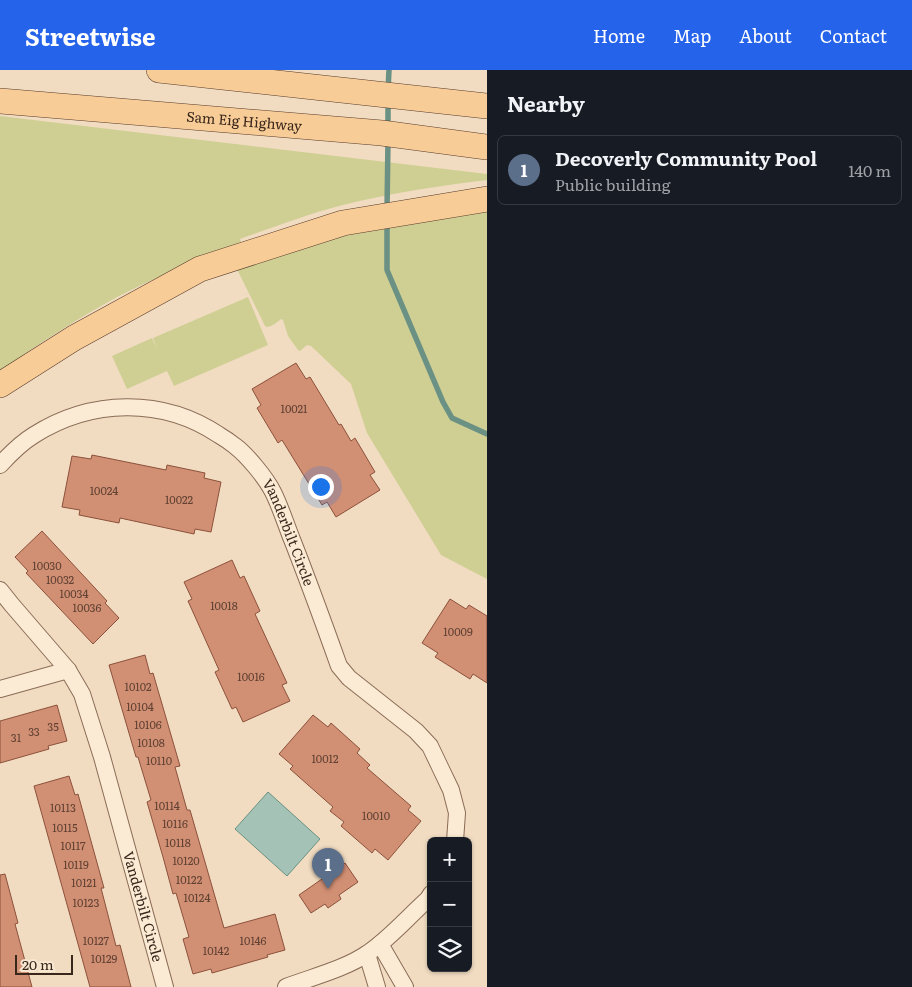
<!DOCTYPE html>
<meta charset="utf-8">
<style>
:root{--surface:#171b24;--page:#242831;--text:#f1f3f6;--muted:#9ea1a6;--line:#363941;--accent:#2563eb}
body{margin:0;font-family:Literata,serif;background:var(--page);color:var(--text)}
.controls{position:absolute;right:15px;bottom:15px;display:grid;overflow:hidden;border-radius:8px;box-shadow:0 1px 4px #0004}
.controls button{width:45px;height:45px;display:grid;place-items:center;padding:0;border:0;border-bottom:1px solid var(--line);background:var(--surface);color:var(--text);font:25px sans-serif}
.scale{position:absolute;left:15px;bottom:12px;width:58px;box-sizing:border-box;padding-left:5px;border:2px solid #3a271c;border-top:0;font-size:14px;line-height:18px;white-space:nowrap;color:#3a271c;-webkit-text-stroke:4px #f8e8d1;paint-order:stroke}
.you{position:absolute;left:320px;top:416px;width:18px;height:18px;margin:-12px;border:4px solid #fff;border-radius:50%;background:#1a73e8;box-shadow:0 0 0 8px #1a73e833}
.badge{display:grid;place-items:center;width:32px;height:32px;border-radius:50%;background:var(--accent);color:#fff;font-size:16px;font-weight:700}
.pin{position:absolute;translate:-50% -41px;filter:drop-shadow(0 1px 2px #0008)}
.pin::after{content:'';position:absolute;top:26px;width:18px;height:15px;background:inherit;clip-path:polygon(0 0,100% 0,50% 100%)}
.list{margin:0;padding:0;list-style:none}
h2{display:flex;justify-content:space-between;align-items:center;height:65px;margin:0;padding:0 20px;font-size:21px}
h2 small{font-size:16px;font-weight:400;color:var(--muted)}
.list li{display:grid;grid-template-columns:32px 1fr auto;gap:15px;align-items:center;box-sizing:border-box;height:70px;margin:0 10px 10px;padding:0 10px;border:1px solid var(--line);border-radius:8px}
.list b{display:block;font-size:19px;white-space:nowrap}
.list p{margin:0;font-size:16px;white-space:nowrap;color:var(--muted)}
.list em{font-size:16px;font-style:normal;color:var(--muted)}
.icon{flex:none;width:28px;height:28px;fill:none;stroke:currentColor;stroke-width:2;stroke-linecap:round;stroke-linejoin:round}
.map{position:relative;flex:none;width:487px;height:917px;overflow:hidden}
header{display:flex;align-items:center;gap:30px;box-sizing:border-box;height:70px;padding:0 25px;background:var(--accent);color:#fff}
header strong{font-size:24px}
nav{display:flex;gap:28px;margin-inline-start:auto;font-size:18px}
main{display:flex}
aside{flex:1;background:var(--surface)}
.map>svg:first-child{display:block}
.green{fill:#cfcf94}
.water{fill:#a4c3b6;stroke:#6a9183}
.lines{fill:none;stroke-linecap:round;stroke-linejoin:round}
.stream{stroke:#6a9183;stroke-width:5.5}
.building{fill:#d18f74;stroke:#8c513b}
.minor-casing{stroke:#8b6c57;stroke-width:18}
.primary-casing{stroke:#593b2c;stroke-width:26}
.minor{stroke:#fbebd4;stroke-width:16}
.primary{stroke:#f7cc96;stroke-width:25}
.labels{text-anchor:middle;stroke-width:4;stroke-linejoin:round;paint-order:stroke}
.number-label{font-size:11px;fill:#604132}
.street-label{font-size:14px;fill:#3a271c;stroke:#f8e8d1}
</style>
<header>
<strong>Streetwise</strong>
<nav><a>Home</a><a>Map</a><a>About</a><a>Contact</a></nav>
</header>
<main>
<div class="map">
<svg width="487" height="917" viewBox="0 0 487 917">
<rect width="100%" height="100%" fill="#f1dcc1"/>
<path class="green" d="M 0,46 L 487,104 L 487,110 C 438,116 390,123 343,135 C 308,144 274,157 240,169 L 241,172 C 200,188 159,206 119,226 C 78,248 38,274 0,301 Z
M 487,137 L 487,509 L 441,485 L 367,363 L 351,314 L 311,276 L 307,275 L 300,281 L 298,280 L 288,266 L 283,250 L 281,249 C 276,253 273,256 267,257 L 265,256 L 237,199 L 345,163 Z
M 248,227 L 268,275 L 174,316 L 167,301 L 127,319 L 112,286 L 152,268 L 157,279 L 153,268 Z"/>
<path class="water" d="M 268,722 L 320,769 L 287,806 L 235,759 Z"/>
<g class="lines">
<path class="stream" d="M 388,20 L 389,0
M 388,58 L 388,32
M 387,140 L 388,70
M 387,152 L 387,200 L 443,332 L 452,348 L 487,364"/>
</g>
<path class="building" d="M 296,293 L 306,309 L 310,307 L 339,355 L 341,354 L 351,371 L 355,368 L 375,402 L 370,405 L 380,420 L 336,447 L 327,432 L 322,435 L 282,370 L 278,373 L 257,338 L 261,335 L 252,319 Z
M 92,385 L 166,400 L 167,395 L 205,403 L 204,408 L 221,412 L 211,462 L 195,459 L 194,464 L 120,448 L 119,453 L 79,445 L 80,440 L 62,437 L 72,386 L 91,389 Z
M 42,461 L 107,531 L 105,533 L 119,548 L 93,574 L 26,503 L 28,501 L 15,487 Z
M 232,490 L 240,508 L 244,506 L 260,541 L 255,544 L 287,613 L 282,615 L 290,631 L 243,652 L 236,637 L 232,639 L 215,602 L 219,600 L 188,531 L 192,529 L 184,512 Z
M 450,529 L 466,539 L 469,535 L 487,546 L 487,613 L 473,604 L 470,609 L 435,587 L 438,583 L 422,573 Z
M 145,585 L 150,604 L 153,603 L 180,696 L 175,697 L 187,740 L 190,740 L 224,858 L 275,844 L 285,880 L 267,885 L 268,887 L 212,903 L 211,899 L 193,904 L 183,869 L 189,867 L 176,823 L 173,824 L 163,787 L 147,732 L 151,730 L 138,687 L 136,687 L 109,595 Z
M 57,635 L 67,671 L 48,676 L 49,679 L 0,693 L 0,651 Z
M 313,645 L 328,657 L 331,653 L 360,679 L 357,683 L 370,695 L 367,698 L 411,736 L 408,740 L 421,751 L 388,790 L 375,779 L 372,783 L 341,756 L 344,752 L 330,741 L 333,737 L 290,699 L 293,696 L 279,684 Z
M 69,706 L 75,725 L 78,724 L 104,818 L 101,818 L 116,876 L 120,875 L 131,917 L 90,917 L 34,716 Z
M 345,793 L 358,812 L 339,825 L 341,829 L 328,838 L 325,834 L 311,843 L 299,825 Z
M 5,804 L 18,853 L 15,854 L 32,917 L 0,917 L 0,805 Z"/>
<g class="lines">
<defs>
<g id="minor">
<path id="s1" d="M 0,395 C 10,384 21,373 34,365 C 91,329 162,327 219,365 C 224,368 230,372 235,376 C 247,385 266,408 273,422 C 281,438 286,455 293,472 C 309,513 324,554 339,596 L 349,608 L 416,661 L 430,676 L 440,697 L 451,720 L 457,743 L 455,771"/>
<path id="s2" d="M 0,520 L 12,535 L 68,600 L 82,624 L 102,687 L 165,917"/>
<path d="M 0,619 L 68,600"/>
<path d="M 380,874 L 405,917"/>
<path d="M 367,884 L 377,917"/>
<path d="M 286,917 C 312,907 345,899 368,883 C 388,870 409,846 428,829 L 431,824"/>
</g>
<g id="primary">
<path d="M 159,0 L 487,36"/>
<path id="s3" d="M 0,31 L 382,63 L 487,77"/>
<path d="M 0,315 L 74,268 L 200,199 L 343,153 L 487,129"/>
</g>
</defs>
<use href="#minor" class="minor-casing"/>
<use href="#primary" class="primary-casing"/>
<use href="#minor" class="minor"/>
<use href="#primary" class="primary"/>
</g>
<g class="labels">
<g class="number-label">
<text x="294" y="343">10021</text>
<text x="104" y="425">10024</text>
<text x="179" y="434">10022</text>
<text x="47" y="500">10030</text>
<text x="60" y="514">10032</text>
<text x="74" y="528">10034</text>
<text x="224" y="540">10018</text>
<text x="87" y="542">10036</text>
<text x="458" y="566">10009</text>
<text x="251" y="611">10016</text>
<text x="138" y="621">10102</text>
<text x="140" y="641">10104</text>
<text x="148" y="659">10106</text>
<text x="53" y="661">35</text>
<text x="34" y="666">33</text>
<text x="16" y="672">31</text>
<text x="151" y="677">10108</text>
<text x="325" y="693">10012</text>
<text x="159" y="695">10110</text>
<text x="167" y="740">10114</text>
<text x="63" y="742">10113</text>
<text x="376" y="750">10010</text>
<text x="175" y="758">10116</text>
<text x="65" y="762">10115</text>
<text x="178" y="777">10118</text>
<text x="73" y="780">10117</text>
<text x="186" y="795">10120</text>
<text x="76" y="799">10119</text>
<text x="189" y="814">10122</text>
<text x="84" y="817">10121</text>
<text x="197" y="832">10124</text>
<text x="86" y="837">10123</text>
<text x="96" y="875">10127</text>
<text x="253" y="875">10146</text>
<text x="216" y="885">10142</text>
<text x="104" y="893">10129</text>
</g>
<g class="street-label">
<text dy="5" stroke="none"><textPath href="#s3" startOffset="245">Sam Eig Highway</textPath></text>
<text dy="5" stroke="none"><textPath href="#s1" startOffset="364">Vanderbilt Circle</textPath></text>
<text dy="5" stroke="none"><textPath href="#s2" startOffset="354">Vanderbilt Circle</textPath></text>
</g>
</g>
</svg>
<div class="controls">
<button>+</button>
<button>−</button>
<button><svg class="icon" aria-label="layers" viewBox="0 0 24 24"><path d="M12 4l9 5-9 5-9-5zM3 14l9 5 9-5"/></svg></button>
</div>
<div class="scale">20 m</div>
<div class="you"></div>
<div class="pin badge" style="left:328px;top:819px;background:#5c6f8a">1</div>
</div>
<aside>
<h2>Nearby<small></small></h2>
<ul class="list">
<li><span class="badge" style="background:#5c6f8a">1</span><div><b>Decoverly Community Pool</b><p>Public building</p></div><em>140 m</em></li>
</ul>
</aside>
</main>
